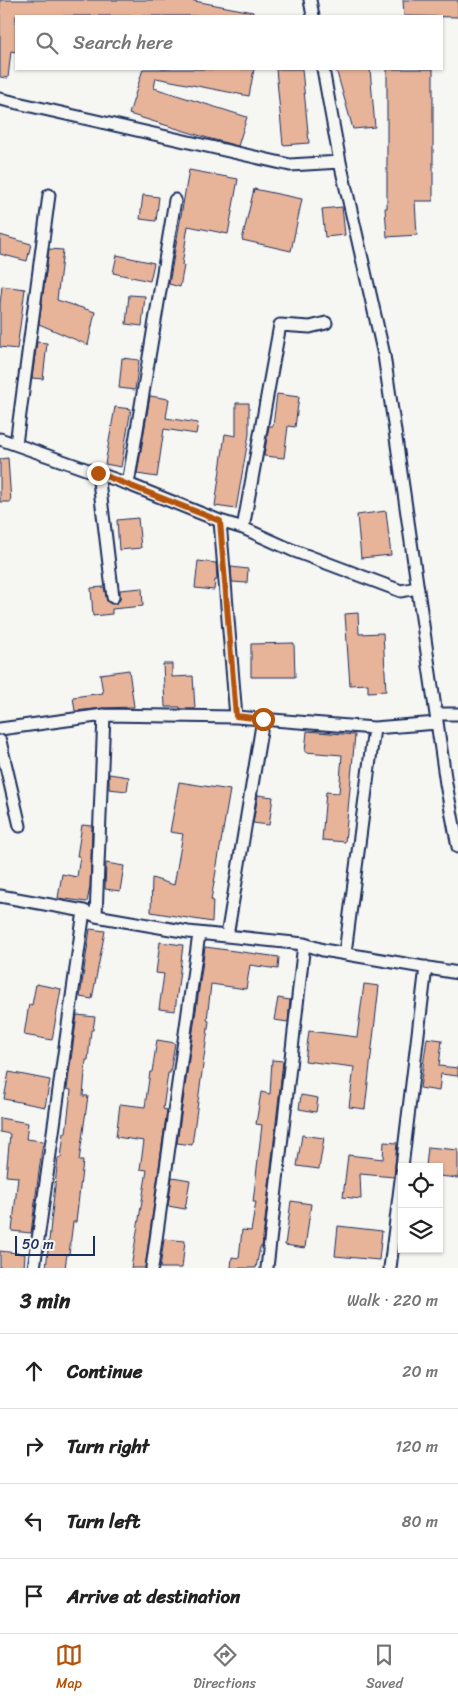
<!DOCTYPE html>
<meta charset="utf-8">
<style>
:root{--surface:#fff;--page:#f2f2f2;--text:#222;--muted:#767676;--line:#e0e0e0;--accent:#b45309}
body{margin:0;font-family:Sriracha,sans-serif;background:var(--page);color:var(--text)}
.controls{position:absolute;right:15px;bottom:15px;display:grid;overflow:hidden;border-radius:0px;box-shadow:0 1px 4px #0004}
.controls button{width:45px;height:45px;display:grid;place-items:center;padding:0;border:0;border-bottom:1px solid var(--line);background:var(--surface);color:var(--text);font:25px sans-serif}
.scale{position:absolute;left:15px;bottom:12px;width:80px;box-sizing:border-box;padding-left:5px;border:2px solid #1b2f5e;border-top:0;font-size:14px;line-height:18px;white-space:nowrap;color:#1b2f5e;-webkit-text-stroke:4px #f6f6f2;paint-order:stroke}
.stop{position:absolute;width:15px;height:15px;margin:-11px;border:4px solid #b45309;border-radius:50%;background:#fff}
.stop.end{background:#b45309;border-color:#fff;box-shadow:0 1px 5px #0008}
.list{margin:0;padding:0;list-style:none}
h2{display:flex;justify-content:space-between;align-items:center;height:65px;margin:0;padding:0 20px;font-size:21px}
h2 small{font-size:16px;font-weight:400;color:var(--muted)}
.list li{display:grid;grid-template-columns:32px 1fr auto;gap:15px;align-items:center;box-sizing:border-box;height:75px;padding:0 20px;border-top:1px solid var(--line)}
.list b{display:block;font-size:19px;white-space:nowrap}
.list em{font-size:16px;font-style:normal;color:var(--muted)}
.icon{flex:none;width:28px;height:28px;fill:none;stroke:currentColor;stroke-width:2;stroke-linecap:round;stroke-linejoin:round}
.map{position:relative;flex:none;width:458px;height:1268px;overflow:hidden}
.search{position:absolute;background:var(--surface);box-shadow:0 1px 4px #0004;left:15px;right:15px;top:15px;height:55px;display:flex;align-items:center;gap:12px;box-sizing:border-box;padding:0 18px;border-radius:0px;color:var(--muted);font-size:19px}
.sheet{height:365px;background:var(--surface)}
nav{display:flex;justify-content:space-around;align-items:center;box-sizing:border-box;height:70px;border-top:1px solid var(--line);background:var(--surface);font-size:14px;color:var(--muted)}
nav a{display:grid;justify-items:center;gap:2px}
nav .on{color:var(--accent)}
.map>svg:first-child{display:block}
.building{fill:#e7b49a;stroke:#1b2f5e}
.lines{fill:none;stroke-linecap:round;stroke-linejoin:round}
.minor-casing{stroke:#1b2f5e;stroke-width:15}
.minor{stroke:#f6f6f2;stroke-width:11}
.route{stroke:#b45309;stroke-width:6}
</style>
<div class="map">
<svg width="458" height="1268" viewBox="0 0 458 1268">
<rect width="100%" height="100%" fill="#f6f6f2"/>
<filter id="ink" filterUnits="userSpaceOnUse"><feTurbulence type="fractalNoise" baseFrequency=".02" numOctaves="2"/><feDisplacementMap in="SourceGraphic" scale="10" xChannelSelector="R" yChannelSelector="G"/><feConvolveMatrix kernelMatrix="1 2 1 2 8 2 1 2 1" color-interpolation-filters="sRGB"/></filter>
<g filter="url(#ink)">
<path class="building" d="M 0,0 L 189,0 L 253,12 L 253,16 L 16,16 L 16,52 L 11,51 L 8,78 L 0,77 Z
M 403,0 L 458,0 L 458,17 L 404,16 Z
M 143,69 L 254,69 L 249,96 L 156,78 L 154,88 L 247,117 L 238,146 L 211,139 L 129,114 Z
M 276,69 L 302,69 L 309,143 L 283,145 Z
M 336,69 L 370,69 L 375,127 L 353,129 Z
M 387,69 L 433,69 L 433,201 L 415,201 L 417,235 L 387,237 L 385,208 L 387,208 Z
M 189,170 L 238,179 L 228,234 L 188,226 L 182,265 L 184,266 L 180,287 L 169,284 Z
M 254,189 L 302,199 L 291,251 L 242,240 Z
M 143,195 L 159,197 L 156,221 L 140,219 Z
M 342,207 L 345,235 L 325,237 L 322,209 Z
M 0,235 L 31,244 L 27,261 L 0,254 Z
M 49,249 L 63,250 L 57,300 L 95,312 L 88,345 L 39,324 Z
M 117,255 L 154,263 L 150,281 L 113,273 Z
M 2,286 L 25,289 L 17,349 L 0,347 L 0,304 Z
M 129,295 L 145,296 L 142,326 L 126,324 Z
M 37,342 L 47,343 L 43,379 L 32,378 Z
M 122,358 L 139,360 L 135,390 L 119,388 Z
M 277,394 L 299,397 L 295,427 L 288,426 L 284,458 L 264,456 L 269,426 L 273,426 Z
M 150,396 L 169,399 L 166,418 L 198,423 L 196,434 L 164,429 L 157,477 L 137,474 Z
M 236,403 L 249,403 L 249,434 L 236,509 L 215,506 L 225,434 L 236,436 Z
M 115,407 L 131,409 L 121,467 L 105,464 Z
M 8,458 L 11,502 L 0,502 L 0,459 Z
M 386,511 L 391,555 L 361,558 L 357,515 Z
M 138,518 L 141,548 L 119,550 L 117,520 Z
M 198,561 L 216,563 L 217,580 L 215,580 L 214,590 L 195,588 Z
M 231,567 L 248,569 L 247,583 L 232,582 Z
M 104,587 L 107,601 L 113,604 L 120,600 L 120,590 L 142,588 L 143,606 L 112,609 L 112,614 L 93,616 L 91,588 Z
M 358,613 L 359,634 L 383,633 L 386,691 L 368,692 L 368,684 L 350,685 L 345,614 Z
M 294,643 L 295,677 L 251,677 L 251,644 Z
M 163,664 L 172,664 L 172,677 L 193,676 L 195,709 L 180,709 L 180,707 L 165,707 Z
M 129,670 L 134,707 L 103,708 L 75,711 L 73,697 L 103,693 L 100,674 Z
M 307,731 L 355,735 L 345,842 L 322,840 L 326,792 L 339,793 L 342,755 L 305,752 Z
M 109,774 L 129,777 L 127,791 L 109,789 Z
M 179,782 L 230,790 L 211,900 L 213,900 L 212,922 L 151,912 L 152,878 L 174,885 L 183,834 L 170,832 Z
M 258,795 L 273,797 L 269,825 L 253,823 Z
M 82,825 L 92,826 L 90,887 L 87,902 L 58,898 L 62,874 L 77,877 L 80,856 L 77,856 Z
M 106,863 L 124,866 L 120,891 L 105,889 Z
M 90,929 L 105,931 L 92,999 L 80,997 Z
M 160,942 L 183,945 L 175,1011 L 159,1009 L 164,974 L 156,973 Z
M 205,947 L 279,957 L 278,969 L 250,965 L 246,989 L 211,984 L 207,1020 L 209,1021 L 192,1145 L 177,1143 Z
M 36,984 L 61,989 L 52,1040 L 24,1035 L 29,1004 L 32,1005 Z
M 364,984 L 379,986 L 365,1109 L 349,1107 L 354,1067 L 305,1061 L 309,1031 L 357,1037 Z
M 278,998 L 290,1000 L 288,1022 L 274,1020 Z
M 77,1015 L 95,1017 L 93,1030 L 91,1030 L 88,1060 L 86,1060 L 83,1096 L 88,1096 L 79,1161 L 83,1161 L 76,1222 L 73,1222 L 69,1254 L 67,1254 L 65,1268 L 46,1268 L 58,1158 L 61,1158 L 64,1133 L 66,1133 L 71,1090 L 67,1089 Z
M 427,1038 L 442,1040 L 439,1066 L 458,1068 L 458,1076 L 441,1074 L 439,1091 L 420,1088 Z
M 157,1040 L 175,1043 L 170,1073 L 168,1073 L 163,1109 L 167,1110 L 145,1268 L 131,1268 L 147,1170 L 140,1169 L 144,1141 L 116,1137 L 120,1104 L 145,1107 L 150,1072 L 152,1072 Z
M 272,1060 L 283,1061 L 262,1247 L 260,1247 L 256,1268 L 231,1268 L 232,1257 L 239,1258 L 242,1230 L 251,1231 L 256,1202 L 253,1202 L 262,1125 L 256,1124 L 261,1092 L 270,1094 Z
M 9,1072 L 50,1080 L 45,1107 L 4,1099 Z
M 301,1095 L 318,1098 L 316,1112 L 299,1109 Z
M 0,1118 L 28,1123 L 26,1139 L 43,1141 L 31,1233 L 12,1231 L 18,1177 L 6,1176 L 10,1134 L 0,1132 Z
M 302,1135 L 324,1138 L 319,1169 L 297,1166 Z
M 384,1142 L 397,1143 L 394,1177 L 360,1174 L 361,1199 L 343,1197 L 348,1155 L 383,1159 Z
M 428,1147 L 458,1150 L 458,1178 L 439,1176 L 439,1167 L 426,1167 Z
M 172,1177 L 190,1180 L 185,1209 L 168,1206 Z
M 291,1201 L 311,1204 L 305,1248 L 285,1245 Z
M 338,1226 L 382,1231 L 379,1260 L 335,1256 Z
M 164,1239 L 185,1241 L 182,1268 L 160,1268 Z
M 0,1251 L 25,1254 L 24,1268 L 0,1268 Z"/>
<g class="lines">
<defs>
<path id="minor" d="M 310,0 L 313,16
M 323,69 L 340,162 L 384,355 L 446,784 L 458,847
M 0,99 L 290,165 L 340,162
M 0,439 L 128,484 L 220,521 L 243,528 L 292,550 L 401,591 L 417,588
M 16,444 L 49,195
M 98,473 L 113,597
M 128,484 L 175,200
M 220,521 L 236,717 L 374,728 L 437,723
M 243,528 L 280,325 L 310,327 L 326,323
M 436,714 L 458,714
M 0,729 L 104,715 L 236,717
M 0,741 L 20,826
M 0,896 L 84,911 L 96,916 L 188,932 L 304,944 L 323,950 L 458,973
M 96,916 L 104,715
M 227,936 L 263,719
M 345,953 L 374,728
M 402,1167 L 426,967
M 34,1268 L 84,911
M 152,1268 L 199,934
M 267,1268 L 304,944
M 390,1268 L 402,1172"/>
</defs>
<use href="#minor" class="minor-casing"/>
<use href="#minor" class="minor"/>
</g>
</g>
<g class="lines" filter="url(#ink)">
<path class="route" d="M 98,473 L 220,521 L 236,716 L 263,719"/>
</g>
</svg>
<div class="controls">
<button><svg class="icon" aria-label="locate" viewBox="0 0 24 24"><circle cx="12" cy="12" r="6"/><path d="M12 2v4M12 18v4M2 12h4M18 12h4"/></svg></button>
<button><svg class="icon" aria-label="layers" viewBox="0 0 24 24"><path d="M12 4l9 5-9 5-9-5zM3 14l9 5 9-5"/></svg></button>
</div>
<div class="scale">50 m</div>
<div class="stop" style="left:263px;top:719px"></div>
<div class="stop end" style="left:98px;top:473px"></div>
<div class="search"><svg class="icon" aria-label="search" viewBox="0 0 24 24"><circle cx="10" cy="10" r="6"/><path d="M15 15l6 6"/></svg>Search here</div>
</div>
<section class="sheet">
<h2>3 min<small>Walk · 220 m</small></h2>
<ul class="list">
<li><svg class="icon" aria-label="ahead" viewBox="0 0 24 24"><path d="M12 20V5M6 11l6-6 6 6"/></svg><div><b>Continue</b></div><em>20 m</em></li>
<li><svg class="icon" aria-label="right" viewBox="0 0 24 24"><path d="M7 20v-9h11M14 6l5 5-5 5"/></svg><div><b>Turn right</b></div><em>120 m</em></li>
<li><svg class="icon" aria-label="left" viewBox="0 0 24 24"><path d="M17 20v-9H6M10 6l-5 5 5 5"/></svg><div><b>Turn left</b></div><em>80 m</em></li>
<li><svg class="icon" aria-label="arrive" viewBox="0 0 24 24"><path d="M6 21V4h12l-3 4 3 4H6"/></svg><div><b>Arrive at destination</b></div></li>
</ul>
</section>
<nav>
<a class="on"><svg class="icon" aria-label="map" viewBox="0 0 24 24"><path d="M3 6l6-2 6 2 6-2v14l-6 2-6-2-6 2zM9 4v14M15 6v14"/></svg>Map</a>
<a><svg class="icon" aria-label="directions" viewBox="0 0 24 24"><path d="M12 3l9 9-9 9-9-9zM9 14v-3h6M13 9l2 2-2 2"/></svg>Directions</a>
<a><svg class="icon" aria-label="saved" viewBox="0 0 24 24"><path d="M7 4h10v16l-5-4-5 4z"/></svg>Saved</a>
</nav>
